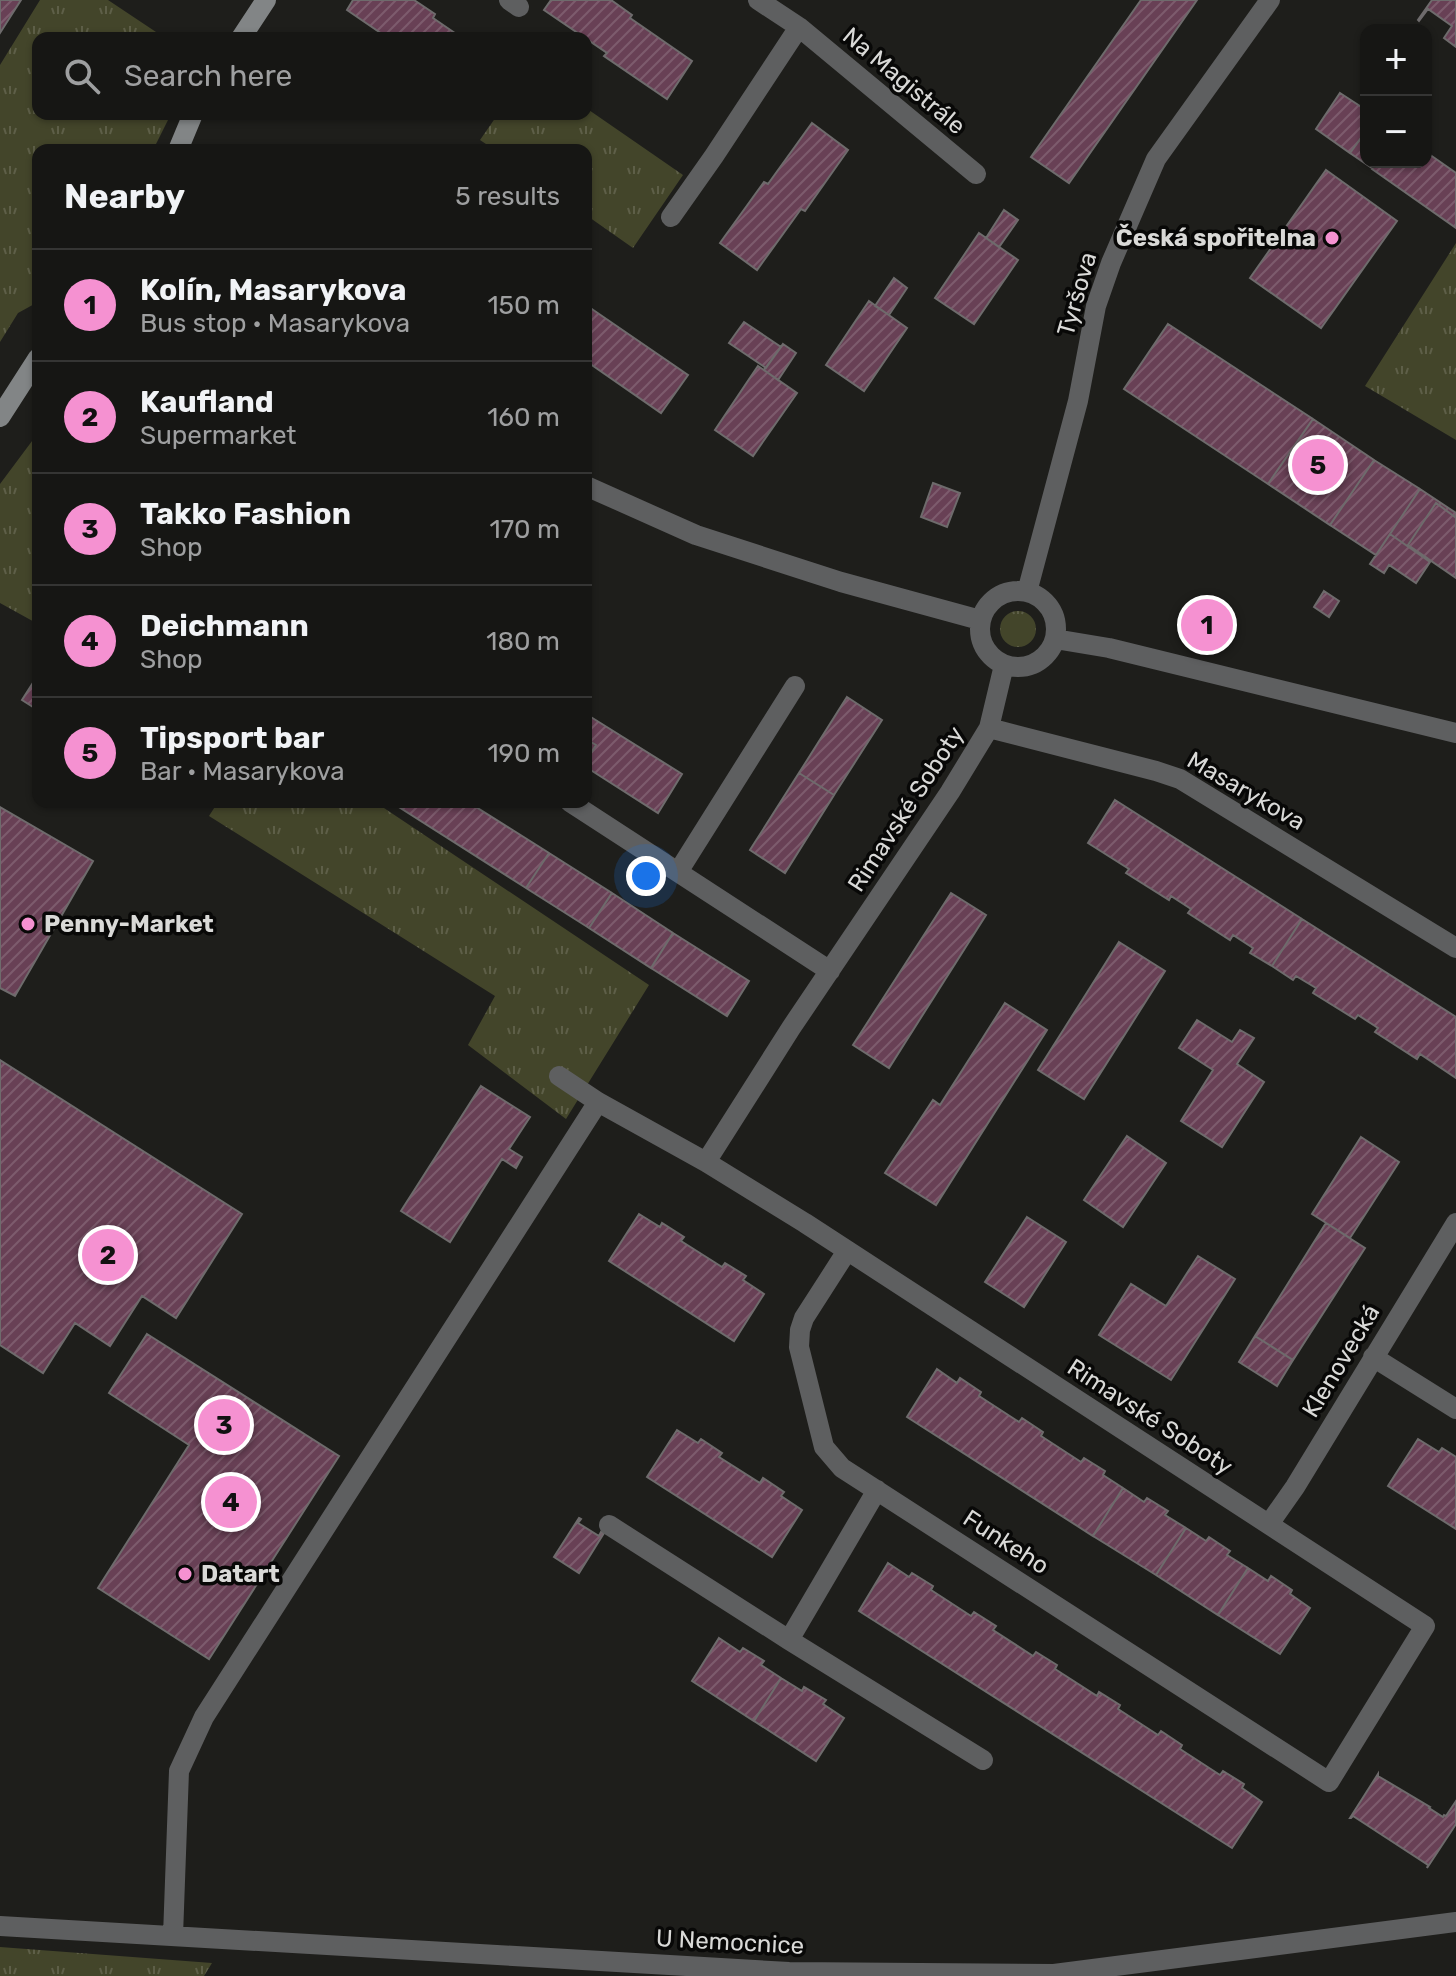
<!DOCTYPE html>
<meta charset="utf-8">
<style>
:root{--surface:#161614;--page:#232322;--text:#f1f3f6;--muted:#9e9fa0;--line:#353534;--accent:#f591d1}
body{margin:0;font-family:Rubik,sans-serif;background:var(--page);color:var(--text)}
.controls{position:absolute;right:24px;top:24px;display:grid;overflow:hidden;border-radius:16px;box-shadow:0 2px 6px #0004}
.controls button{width:72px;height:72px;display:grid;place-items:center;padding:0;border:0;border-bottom:2px solid var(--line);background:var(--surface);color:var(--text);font:40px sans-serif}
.you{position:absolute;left:646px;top:876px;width:28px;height:28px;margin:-20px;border:6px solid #fff;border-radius:50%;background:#1a73e8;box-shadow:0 0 0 12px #1a73e833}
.badge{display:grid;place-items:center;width:52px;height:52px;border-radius:50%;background:var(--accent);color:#111;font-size:26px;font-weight:700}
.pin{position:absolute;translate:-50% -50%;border:4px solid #fff;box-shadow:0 2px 8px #0006}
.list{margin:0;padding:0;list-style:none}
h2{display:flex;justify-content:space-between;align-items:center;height:104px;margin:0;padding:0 32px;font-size:34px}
h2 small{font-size:26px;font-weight:400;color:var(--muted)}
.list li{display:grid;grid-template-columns:52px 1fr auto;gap:24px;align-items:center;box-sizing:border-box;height:112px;padding:0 32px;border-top:2px solid var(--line)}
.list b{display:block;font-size:30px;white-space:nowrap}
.list p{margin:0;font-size:26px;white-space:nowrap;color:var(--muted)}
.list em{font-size:26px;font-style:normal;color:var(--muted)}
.icon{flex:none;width:44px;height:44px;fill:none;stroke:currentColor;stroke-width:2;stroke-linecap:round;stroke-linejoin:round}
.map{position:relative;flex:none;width:1456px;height:1976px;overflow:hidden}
.search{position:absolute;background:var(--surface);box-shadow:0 2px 6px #0004;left:32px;top:32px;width:560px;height:88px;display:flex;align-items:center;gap:20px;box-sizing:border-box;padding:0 28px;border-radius:16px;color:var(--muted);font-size:30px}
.panel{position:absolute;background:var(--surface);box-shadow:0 2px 6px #0004;left:32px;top:144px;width:560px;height:664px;border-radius:16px}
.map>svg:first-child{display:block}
.grass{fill:url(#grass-tufts)}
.building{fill:url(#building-hatch);stroke:#6e6b6c;stroke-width:2}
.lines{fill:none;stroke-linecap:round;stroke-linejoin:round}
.street{stroke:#5e5f60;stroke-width:20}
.secondary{stroke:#828586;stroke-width:20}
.poi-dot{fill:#f591d1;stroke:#080807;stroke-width:3}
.labels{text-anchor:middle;stroke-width:7;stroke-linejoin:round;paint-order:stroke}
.street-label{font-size:24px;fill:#d9d9d7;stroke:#080807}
.poi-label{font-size:24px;font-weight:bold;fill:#d9d9d7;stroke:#080807;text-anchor:start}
</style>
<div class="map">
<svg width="1456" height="1976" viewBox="0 0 1456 1976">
<defs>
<pattern id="grass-tufts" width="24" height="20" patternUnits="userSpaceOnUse" patternTransform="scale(2)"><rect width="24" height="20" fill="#43452a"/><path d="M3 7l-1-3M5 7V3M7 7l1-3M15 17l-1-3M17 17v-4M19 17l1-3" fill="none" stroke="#5e5f48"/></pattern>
<pattern id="building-hatch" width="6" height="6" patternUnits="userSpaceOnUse" patternTransform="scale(2)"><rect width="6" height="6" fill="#684055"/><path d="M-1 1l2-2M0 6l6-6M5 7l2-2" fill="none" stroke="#7d5b6d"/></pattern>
</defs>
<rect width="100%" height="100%" fill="#1e1e1b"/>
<path class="grass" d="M 40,0 L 108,0 L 165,38 L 38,38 L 38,114 L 171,114 L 153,150 L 38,150 L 38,302 L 18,313 L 0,342 L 0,65 Z
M 586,108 L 683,175 L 633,248 L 586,215 L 586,150 L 495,150 L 480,140 L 498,114 L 586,114 Z
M 1456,243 L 1456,440 L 1365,386 Z
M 38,433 L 38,624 L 0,603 L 0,484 Z
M1000 629a18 18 0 1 1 36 0a18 18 0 1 1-36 0Z
M 218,802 L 375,802 L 649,985 L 566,1119 L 468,1045 L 495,996 L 209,816 Z
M 0,1947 L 212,1963 L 204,1976 L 0,1976 Z"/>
<path class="building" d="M 0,0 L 21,0 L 0,33 Z
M 353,0 L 414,0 L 435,14 L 433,18 L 462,38 L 388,38 L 347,10 Z
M 551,0 L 611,0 L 632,15 L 630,18 L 692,61 L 667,99 L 604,56 L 607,53 L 544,10 Z
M 1141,0 L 1197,0 L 1069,183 L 1031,157 Z
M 1432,0 L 1456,0 L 1456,47 L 1444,38 L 1452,26 L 1428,9 L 1419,21 L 1418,20 Z
M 1340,93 L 1366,110 L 1366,131 L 1350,153 L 1316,129 Z
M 812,123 L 848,150 L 805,211 L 801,209 L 757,270 L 720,243 L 764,182 L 768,184 Z
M 1366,131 L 1366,162 L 1376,162 L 1372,168 L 1350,153 Z
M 1426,152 L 1456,173 L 1456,228 L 1372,169 L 1376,162 L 1426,162 Z
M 1326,170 L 1397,221 L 1321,328 L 1250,278 Z
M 1004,210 L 1018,220 L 999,247 L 986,238 Z
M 979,233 L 1018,260 L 974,324 L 935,298 Z
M 894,278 L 907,288 L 889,315 L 875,306 Z
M 869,301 L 907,328 L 864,391 L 826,365 Z
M 586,305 L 688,375 L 661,413 L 586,361 Z
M 744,322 L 781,347 L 766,368 L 729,343 Z
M 1168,324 L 1313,419 L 1268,484 L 1124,389 Z
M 783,344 L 796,353 L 778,380 L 764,370 Z
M 758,366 L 797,393 L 753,456 L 715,430 Z
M 1313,419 L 1374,460 L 1330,525 L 1268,484 Z
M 1374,460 L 1420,489 L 1376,555 L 1330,525 Z
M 933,483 L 960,493 L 947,527 L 921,517 Z
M 1420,489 L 1456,513 L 1455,517 L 1436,503 L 1408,545 L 1427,558 L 1426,559 L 1390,534 Z
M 1436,503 L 1455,517 L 1456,515 L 1456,578 L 1408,545 Z
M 1390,534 L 1430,562 L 1416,583 L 1389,565 L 1384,573 L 1370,564 Z
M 1324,591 L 1339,601 L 1329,617 L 1314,607 Z
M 38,675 L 38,706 L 36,709 L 22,700 Z
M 847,697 L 882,720 L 834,795 L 799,773 Z
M 586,714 L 682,774 L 658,813 L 586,767 L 586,761 L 596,745 L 586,739 Z
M 586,739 L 596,745 L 586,761 Z
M 799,773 L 834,795 L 785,873 L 750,850 Z
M 1115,800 L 1302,919 L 1272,966 L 1250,953 L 1253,948 L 1233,935 L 1230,940 L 1188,913 L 1191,909 L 1171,896 L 1169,900 L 1126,873 L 1129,869 L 1088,843 Z
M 391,802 L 468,802 L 549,853 L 526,888 Z
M 0,807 L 93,861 L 15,996 L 0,988 Z
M 549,853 L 612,893 L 589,928 L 526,888 Z
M 612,893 L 673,933 L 651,968 L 589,928 Z
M 951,893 L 986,915 L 889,1068 L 853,1045 Z
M 1302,919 L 1456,1017 L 1456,1078 L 1420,1054 L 1417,1059 L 1375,1032 L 1378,1028 L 1358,1015 L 1355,1019 L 1313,993 L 1316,988 L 1296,976 L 1293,980 L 1272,966 Z
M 673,933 L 749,981 L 727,1016 L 651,968 Z
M 1119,942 L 1165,971 L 1084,1099 L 1038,1070 Z
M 1005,1003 L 1047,1030 L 936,1205 L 885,1173 L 933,1100 L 940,1105 Z
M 1197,1020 L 1232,1042 L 1240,1030 L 1254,1038 L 1237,1064 L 1264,1082 L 1222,1147 L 1181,1121 L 1213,1070 L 1179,1048 Z
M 0,1060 L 242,1214 L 176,1318 L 142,1296 L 110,1346 L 75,1323 L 43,1373 L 0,1345 Z
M 481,1086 L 530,1117 L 509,1149 L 522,1157 L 516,1168 L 502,1159 L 450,1242 L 401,1211 Z
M 1127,1136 L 1166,1163 L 1123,1227 L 1084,1200 Z
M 1361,1137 L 1399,1162 L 1350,1238 L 1312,1214 Z
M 639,1214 L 660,1227 L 662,1223 L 684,1237 L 681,1241 L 722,1267 L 725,1263 L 746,1276 L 743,1280 L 764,1294 L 734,1341 L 609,1261 Z
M 1027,1217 L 1066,1242 L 1024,1307 L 985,1282 Z
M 1326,1223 L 1365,1248 L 1293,1360 L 1255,1336 Z
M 1198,1256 L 1235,1279 L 1171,1380 L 1099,1335 L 1131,1284 L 1166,1306 Z
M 147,1334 L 339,1456 L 209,1659 L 98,1588 L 189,1445 L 109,1393 Z
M 1255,1336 L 1293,1360 L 1277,1386 L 1239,1362 Z
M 937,1369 L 957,1383 L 960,1378 L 981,1392 L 979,1396 L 1019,1422 L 1022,1418 L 1043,1432 L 1041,1436 L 1081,1462 L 1084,1458 L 1105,1471 L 1103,1475 L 1123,1488 L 1093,1536 L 907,1417 Z
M 677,1430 L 698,1443 L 701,1439 L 722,1453 L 719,1457 L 760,1483 L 763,1478 L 784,1492 L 781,1496 L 802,1510 L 772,1557 L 647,1477 Z
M 1418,1439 L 1439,1452 L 1442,1448 L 1456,1457 L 1456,1529 L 1388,1486 Z
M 1123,1488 L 1144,1502 L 1147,1498 L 1168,1511 L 1165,1515 L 1186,1528 L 1156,1575 L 1093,1536 Z
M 579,1518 L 581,1519 L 578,1523 L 599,1536 L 601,1532 L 604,1533 L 579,1573 L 554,1557 Z
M 1186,1528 L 1206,1541 L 1209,1537 L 1230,1551 L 1227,1555 L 1248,1568 L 1218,1615 L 1156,1575 Z
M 888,1563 L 909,1577 L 912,1573 L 933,1586 L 931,1590 L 971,1616 L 974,1612 L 996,1626 L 993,1630 L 1033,1656 L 1036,1652 L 1057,1665 L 1055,1669 L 1097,1696 L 1099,1692 L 1120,1705 L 1118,1709 L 1158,1735 L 1161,1731 L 1182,1745 L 1180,1749 L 1220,1775 L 1223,1771 L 1244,1784 L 1242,1788 L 1262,1802 L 1232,1848 L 859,1611 Z
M 1248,1568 L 1268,1581 L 1271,1576 L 1292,1590 L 1290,1594 L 1310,1608 L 1280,1654 L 1218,1615 Z
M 719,1638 L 740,1652 L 743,1648 L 764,1661 L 761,1665 L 781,1678 L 754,1721 L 692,1681 Z
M 781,1678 L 802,1691 L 804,1687 L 826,1700 L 823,1704 L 844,1718 L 816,1761 L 754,1721 Z
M 1378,1774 L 1378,1776 L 1430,1807 L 1429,1808 L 1443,1817 L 1444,1815 L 1446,1816 L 1456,1801 L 1456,1824 L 1427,1868 L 1428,1865 L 1353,1816 L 1351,1818 L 1350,1818 Z"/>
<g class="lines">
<path class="street" d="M 509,0 L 519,7
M 758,0 L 799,27 L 976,174
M 671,217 L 714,156 L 799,27
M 586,486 L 696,535 L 841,582 L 980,620
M980 629a38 38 0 1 1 76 0a38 38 0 1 1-76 0Z
M 1027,592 L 1078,401 L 1096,306 L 1111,263 L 1156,159 L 1270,0
M 1055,639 L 1109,648 L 1456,733
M 989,728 L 1156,771 L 1180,779 L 1456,948
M 570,802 L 830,971
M 678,872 L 795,686
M 559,1076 L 598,1102 L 706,1162 L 805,1223 L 1425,1626 L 1329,1782 L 842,1468 L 824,1447 L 799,1347 L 800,1330 L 804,1318 L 847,1251
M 706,1162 L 791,1028 L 950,792 L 989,728 L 1004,665
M 1373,1357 L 1456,1409
M 1269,1524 L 1295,1487 L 1456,1223
M 609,1525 L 789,1640 L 983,1760
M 789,1640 L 877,1490
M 0,1926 L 789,1972 L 1054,1974 L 1456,1922
M 173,1936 L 179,1771 L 204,1717 L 598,1102"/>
<path class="secondary" d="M 241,38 L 266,0
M 178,150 L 193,114
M 0,417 L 38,358"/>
</g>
<g class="poi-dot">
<circle cx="1332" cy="238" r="8"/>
<circle cx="28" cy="924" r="8"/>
<circle cx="185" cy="1574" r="8"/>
</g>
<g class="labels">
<g class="street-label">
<text transform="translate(904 81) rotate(40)" y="8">Na Magistrále</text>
<text transform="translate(1077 294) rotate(-74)" y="8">Tyršova</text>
<text transform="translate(1246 791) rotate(30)" y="8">Masarykova</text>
<text transform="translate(906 809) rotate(-57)" y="8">Rimavské Soboty</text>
<text transform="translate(1341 1361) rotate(-59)" y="8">Klenovecká</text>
<text transform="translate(1150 1417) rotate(33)" y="8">Rimavské Soboty</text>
<text transform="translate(1006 1542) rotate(33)" y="8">Funkeho</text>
<text transform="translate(730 1942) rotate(3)" y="8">U Nemocnice</text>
</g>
<g class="poi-label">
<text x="1316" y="246" text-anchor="end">Česká spořitelna</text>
<text x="44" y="932">Penny-Market</text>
<text x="201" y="1582">Datart</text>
</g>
</g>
</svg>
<div class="controls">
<button>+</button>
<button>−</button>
</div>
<div class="you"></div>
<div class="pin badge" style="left:1207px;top:625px">1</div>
<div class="pin badge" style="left:108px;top:1255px">2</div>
<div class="pin badge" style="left:224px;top:1425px">3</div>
<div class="pin badge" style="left:231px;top:1502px">4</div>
<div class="pin badge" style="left:1318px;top:465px">5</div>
<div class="search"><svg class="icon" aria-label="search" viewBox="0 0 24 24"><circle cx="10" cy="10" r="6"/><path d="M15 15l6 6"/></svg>Search here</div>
<section class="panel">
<h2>Nearby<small>5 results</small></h2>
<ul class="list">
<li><span class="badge">1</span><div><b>Kolín, Masarykova</b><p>Bus stop · Masarykova</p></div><em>150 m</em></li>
<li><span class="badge">2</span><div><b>Kaufland</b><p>Supermarket</p></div><em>160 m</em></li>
<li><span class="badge">3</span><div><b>Takko Fashion</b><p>Shop</p></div><em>170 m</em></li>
<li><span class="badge">4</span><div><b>Deichmann</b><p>Shop</p></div><em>180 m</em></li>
<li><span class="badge">5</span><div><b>Tipsport bar</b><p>Bar · Masarykova</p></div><em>190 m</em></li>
</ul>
</section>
</div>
